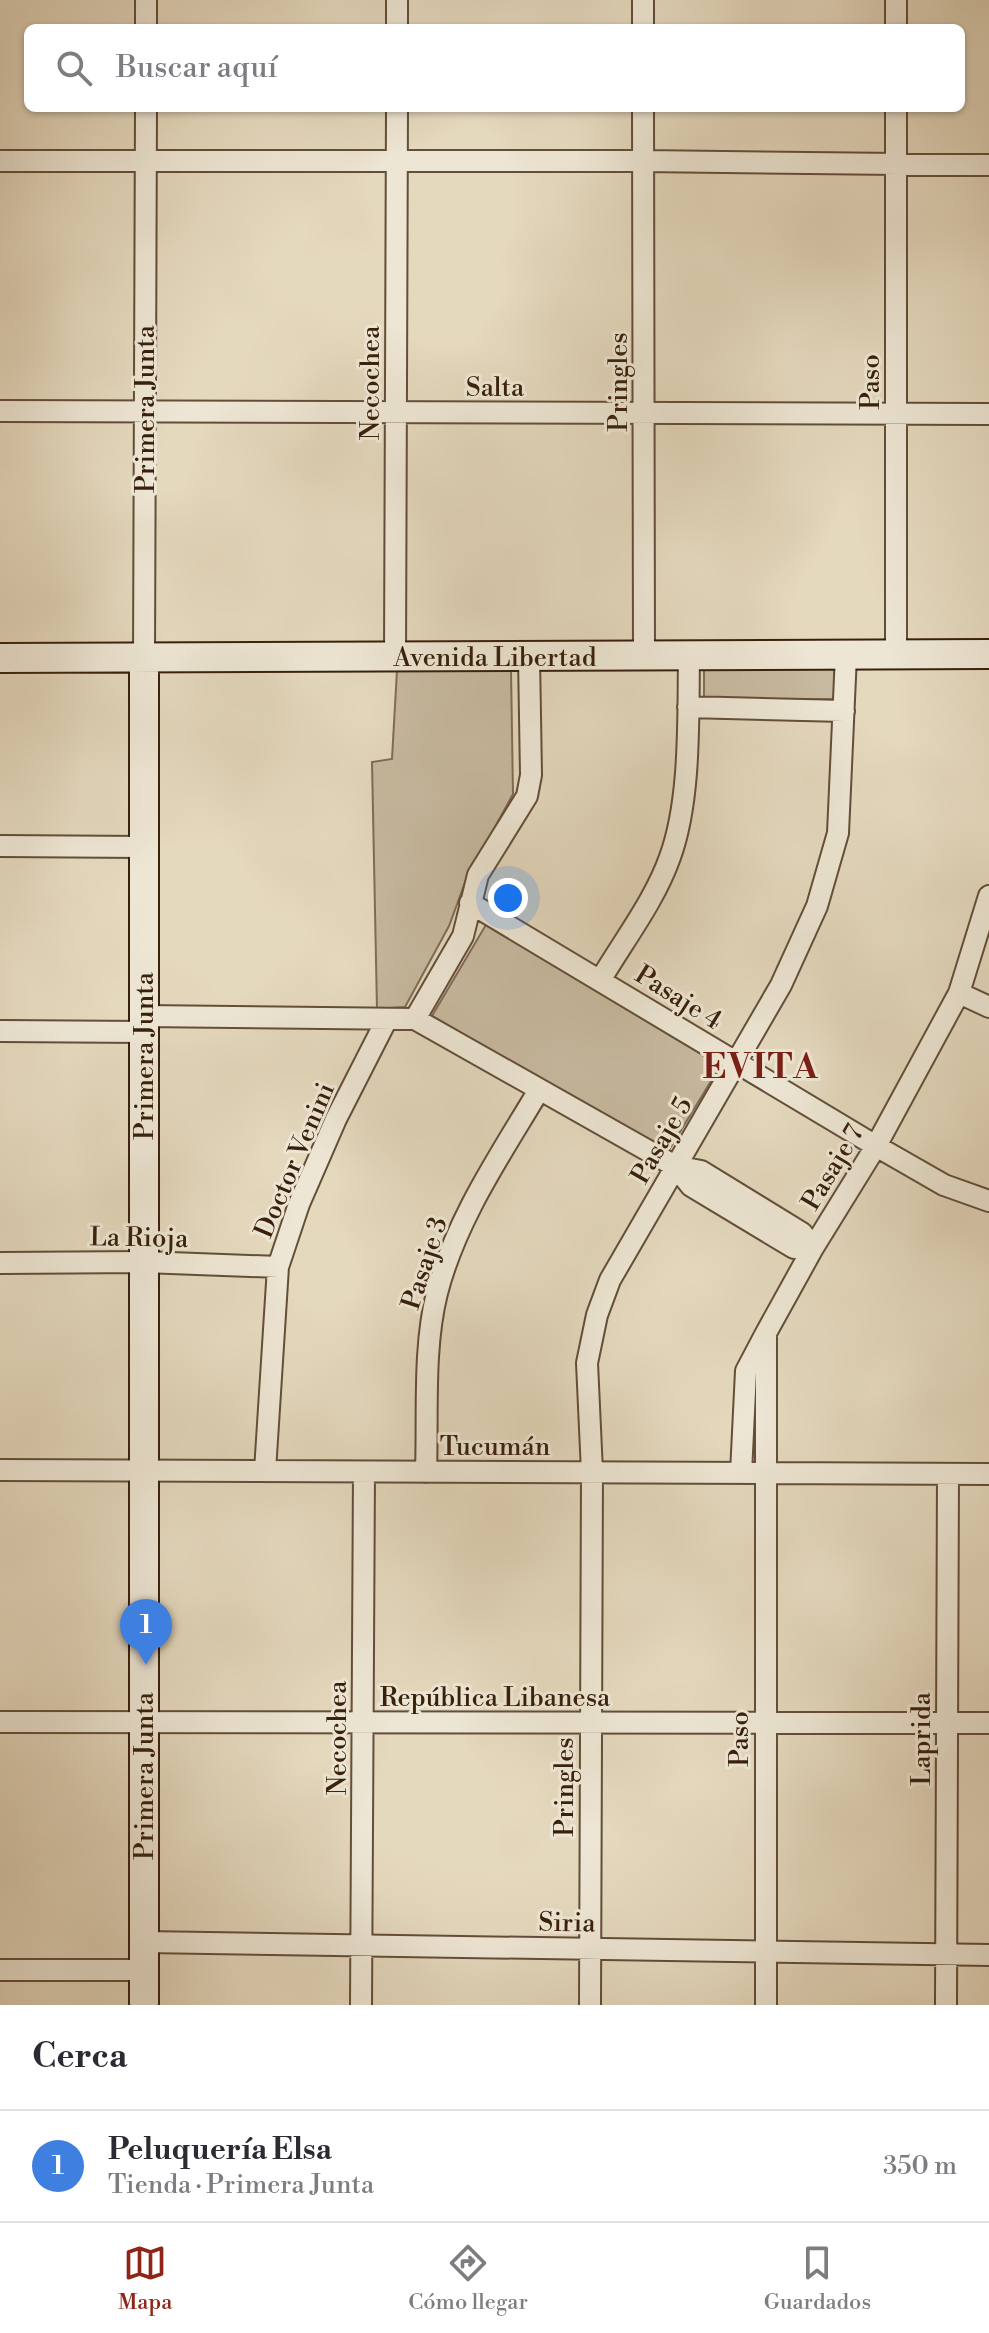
<!DOCTYPE html>
<html lang="es">
<meta charset="utf-8">
<style>
:root{--surface:#fff;--page:#f2f2f3;--text:#2b2b33;--muted:#7c7c81;--line:#e1e1e2;--accent:#8f2418}
body{margin:0;font-family:"Libre Bodoni",serif;background:var(--page);color:var(--text)}
.you{position:absolute;left:508px;top:898px;width:28px;height:28px;margin:-20px;border:6px solid #fff;border-radius:50%;background:#1a73e8;box-shadow:0 0 0 12px #1a73e833}
.badge{display:grid;place-items:center;width:52px;height:52px;border-radius:50%;background:var(--accent);color:#fff;font-size:26px;font-weight:700}
.pin{position:absolute;translate:-50% -66px;filter:drop-shadow(0 2px 4px #0008)}
.pin::after{content:'';position:absolute;top:42px;width:28px;height:24px;background:inherit;clip-path:polygon(0 0,100% 0,50% 100%)}
.list{margin:0;padding:0;list-style:none}
h2{display:flex;justify-content:space-between;align-items:center;height:104px;margin:0;padding:0 32px;font-size:34px}
h2 small{font-size:26px;font-weight:400;color:var(--muted)}
.list li{display:grid;grid-template-columns:52px 1fr auto;gap:24px;align-items:center;box-sizing:border-box;height:112px;padding:0 32px;border-top:2px solid var(--line)}
.list b{display:block;font-size:30px;white-space:nowrap}
.list p{margin:0;font-size:26px;white-space:nowrap;color:var(--muted)}
.list em{font-size:26px;font-style:normal;color:var(--muted)}
.icon{flex:none;width:44px;height:44px;fill:none;stroke:currentColor;stroke-width:2;stroke-linecap:round;stroke-linejoin:round}
.map{position:relative;flex:none;width:989px;height:2005px;overflow:hidden}
.search{position:absolute;background:var(--surface);box-shadow:0 2px 6px #0004;left:24px;right:24px;top:24px;height:88px;display:flex;align-items:center;gap:20px;box-sizing:border-box;padding:0 28px;border-radius:12px;color:var(--muted);font-size:30px}
.sheet{height:216px;background:var(--surface)}
nav{display:flex;justify-content:space-around;align-items:center;box-sizing:border-box;height:112px;border-top:2px solid var(--line);background:var(--surface);font-size:22px;color:var(--muted)}
nav a{display:grid;justify-items:center;gap:4px}
nav .on{color:var(--accent)}
.map>svg:first-child{display:block}
.green{fill:#c7b99f;stroke:#806c55;stroke-width:2}
.lines{fill:none;stroke-linecap:round;stroke-linejoin:round}
.street-casing{stroke:#634e38;stroke-width:24}
.secondary-casing{stroke:#38200b;stroke-width:32}
.street{stroke:#ede6d4;stroke-width:20}
.secondary{stroke:#ede6d4;stroke-width:28}
.labels{text-anchor:middle;stroke-width:6;stroke-linejoin:round;paint-order:stroke}
.street-label{font-size:26px;fill:#38200b;stroke:#ede6d4}
.district-label{font-size:34px;font-weight:bold;letter-spacing:2px;fill:#7a1f14;stroke:#ede6d4}
</style>
<div class="map">
<svg width="989" height="2005" viewBox="0 0 989 2005">
<rect width="100%" height="100%" fill="#e4d8bd"/>
<filter id="stains"><feTurbulence type="fractalNoise" baseFrequency=".0025" numOctaves="4"/><feColorMatrix values="0 0 0 0 .2 0 0 0 0 .09 0 0 0 0 .02 0 0 0 .5 -.17"/></filter>
<radialGradient id="worn" r=".72"><stop offset=".6" stop-color="#630" stop-opacity="0"/><stop offset="1" stop-color="#630" stop-opacity=".3"/></radialGradient>
<path class="green" d="M 704,667 L 834,668 L 835,699 L 704,701 Z
M 511,669 L 513,794 L 466,880 L 449,926 L 405,1007 L 377,1009 L 372,762 L 392,759 L 397,670 Z
M 487,923 L 722,1063 L 666,1155 L 432,1016 Z"/>
<g class="lines">
<defs>
<path id="street" d="M 146,28 L 146,0
M 397,28 L 397,0
M 643,28 L 643,0
M 896,28 L 896,0
M 643,108 L 644,657
M 0,161 L 643,161 L 989,165
M 0,411 L 989,414
M 896,655 L 896,108
M 395,658 L 397,108
M 144,659 L 146,108
M 688,707 L 844,711
M 0,846 L 144,847
M 470,903 L 876,1146 L 944,1185 L 989,1201
M 601,979 C 624,940 655,900 670,857 C 691,800 688,717 689,656
M 959,993 L 989,1007
M 144,1016 L 415,1019 L 675,1166 L 701,1171 L 802,1233 L 813,1248
M 415,1019 L 463,936 L 478,875 L 527,796 L 531,775 L 529,657
M 0,1031 L 144,1032
M 675,1166 L 691,1186 L 794,1248 L 813,1248
M 0,1263 L 144,1262 L 278,1267
M 0,1470 L 989,1474
M 265,1471 L 278,1267 L 299,1204 L 336,1119 L 387,1019
M 426,1472 C 428,1415 423,1348 437,1293 C 456,1219 501,1154 539,1090
M 741,1473 L 746,1371 L 766,1333
M 0,1722 L 989,1723
M 144,1942 L 989,1955
M 0,1970 L 144,1970
M 361,2005 L 364,1472
M 590,2005 L 592,1472 L 587,1363 L 597,1315 L 610,1280 L 781,985 L 817,906 L 838,833 L 846,655
M 766,2005 L 766,1333 L 813,1248 L 876,1146 L 959,993 L 989,896
M 946,2005 L 948,1474"/>
<path id="secondary" d="M 0,658 L 989,654
M 144,2005 L 144,659"/>
</defs>
<use href="#street" class="street-casing"/>
<use href="#secondary" class="secondary-casing"/>
<use href="#street" class="street"/>
<use href="#secondary" class="secondary"/>
</g>
<g class="labels">
<g class="street-label">
<text transform="translate(618 382) rotate(-90)" y="9">Pringles</text>
<text transform="translate(870 382) rotate(-90)" y="9">Paso</text>
<text transform="translate(370 383) rotate(-90)" y="9">Necochea</text>
<text x="495" y="396">Salta</text>
<text transform="translate(145 409) rotate(-90)" y="9">Primera Junta</text>
<text x="495" y="666">Avenida Libertad</text>
<text transform="translate(679 997) rotate(32)" y="9">Pasaje 4</text>
<text transform="translate(144 1056) rotate(-90)" y="9">Primera Junta</text>
<text transform="translate(661 1140) rotate(-60)" y="9">Pasaje 5</text>
<text transform="translate(294 1160) rotate(-67)" y="9">Doctor Venini</text>
<text transform="translate(832 1167) rotate(-59)" y="9">Pasaje 7</text>
<text transform="translate(139 1237) rotate(1)" y="9">La Rioja</text>
<text transform="translate(424 1263) rotate(-72)" y="9">Pasaje 3</text>
<text x="495" y="1455">Tucumán</text>
<text x="495" y="1706">República Libanesa</text>
<text transform="translate(337 1738) rotate(-90)" y="9">Necochea</text>
<text transform="translate(739 1739) rotate(-90)" y="9">Paso</text>
<text transform="translate(921 1739) rotate(-90)" y="9">Laprida</text>
<text transform="translate(144 1776) rotate(-90)" y="9">Primera Junta</text>
<text transform="translate(564 1787) rotate(-90)" y="9">Pringles</text>
<text transform="translate(567 1922) rotate(1)" y="9">Siria</text>
</g>
<g class="district-label">
<text x="761" y="1078">EVITA</text>
</g>
</g>
<rect width="100%" height="100%" filter="url(#stains)"/>
<rect width="100%" height="100%" fill="url(#worn)"/>
</svg>
<div class="you"></div>
<div class="pin badge" style="left:146px;top:1665px;background:#3f7fe0">1</div>
<div class="search"><svg class="icon" aria-label="search" viewBox="0 0 24 24"><circle cx="10" cy="10" r="6"/><path d="M15 15l6 6"/></svg>Buscar aquí</div>
</div>
<section class="sheet">
<h2>Cerca<small></small></h2>
<ul class="list">
<li><span class="badge" style="background:#3f7fe0">1</span><div><b>Peluquería Elsa</b><p>Tienda · Primera Junta</p></div><em>350 m</em></li>
</ul>
</section>
<nav>
<a class="on"><svg class="icon" aria-label="map" viewBox="0 0 24 24"><path d="M3 6l6-2 6 2 6-2v14l-6 2-6-2-6 2zM9 4v14M15 6v14"/></svg>Mapa</a>
<a><svg class="icon" aria-label="directions" viewBox="0 0 24 24"><path d="M12 3l9 9-9 9-9-9zM9 14v-3h6M13 9l2 2-2 2"/></svg>Cómo llegar</a>
<a><svg class="icon" aria-label="saved" viewBox="0 0 24 24"><path d="M7 4h10v16l-5-4-5 4z"/></svg>Guardados</a>
</nav>
